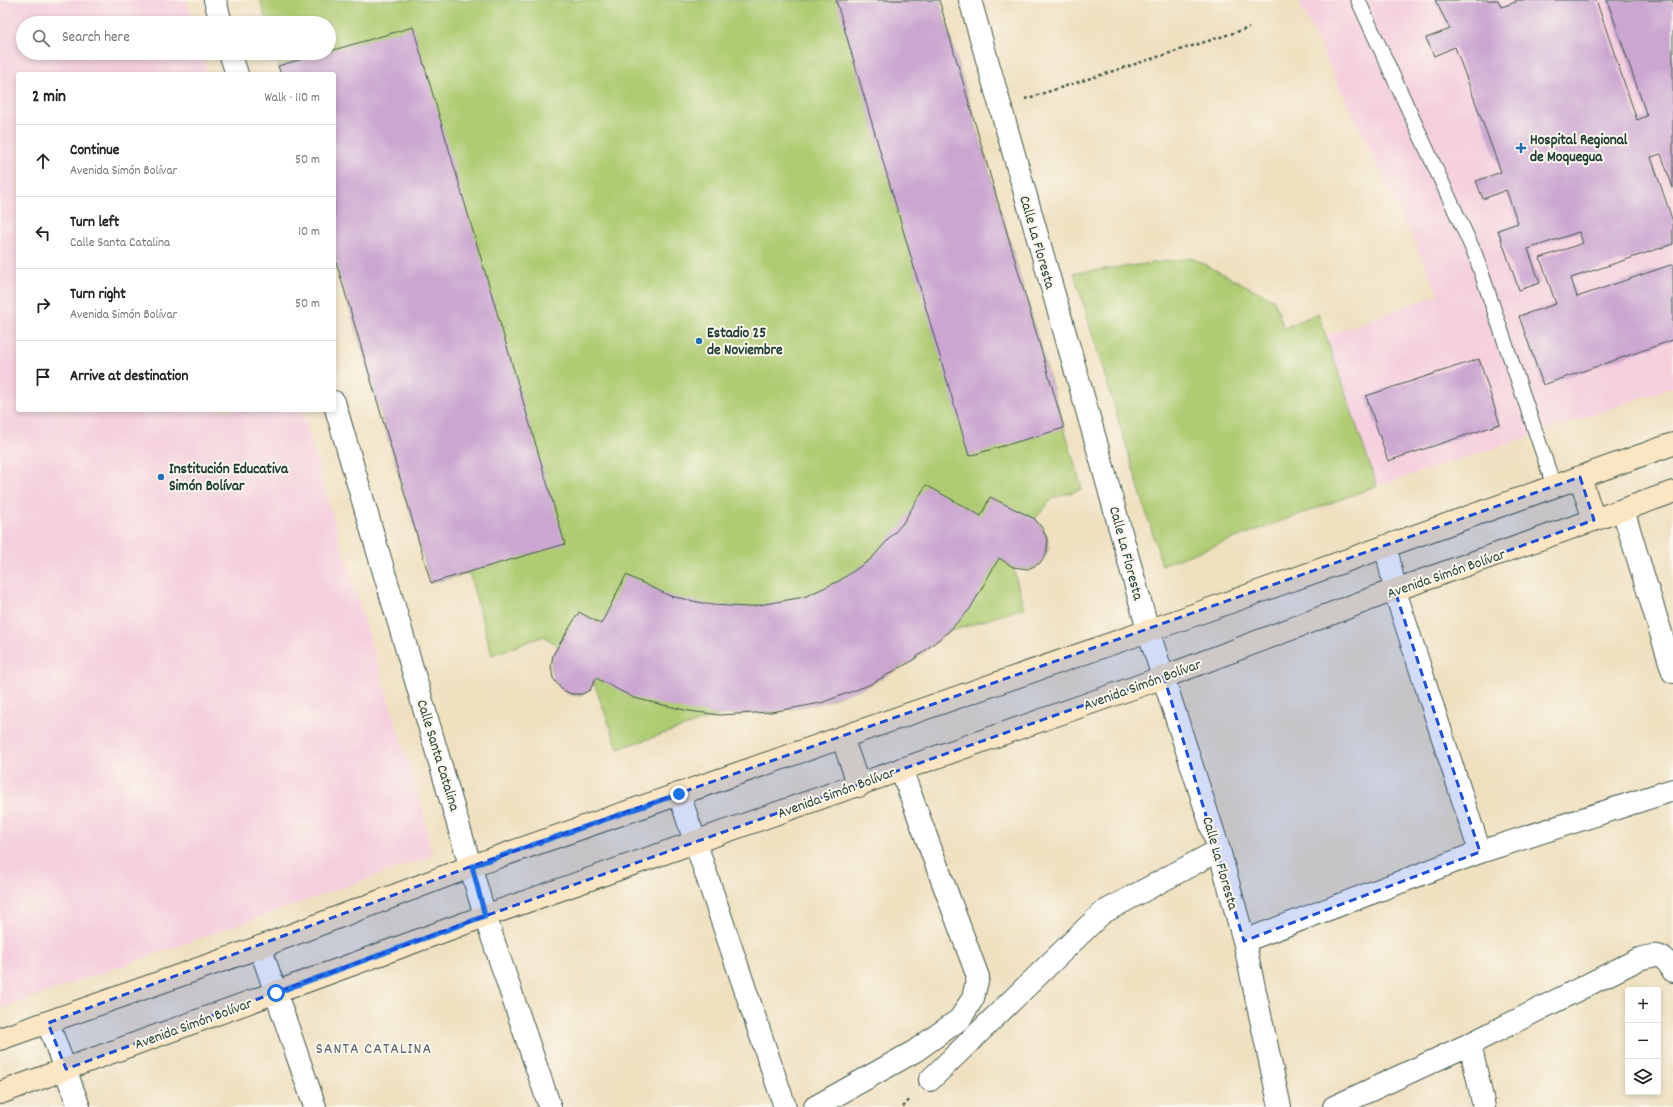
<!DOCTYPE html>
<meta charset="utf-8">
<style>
:root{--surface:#fff;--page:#f6f6f6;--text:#222;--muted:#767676;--line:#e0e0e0}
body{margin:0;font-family:Dekko,sans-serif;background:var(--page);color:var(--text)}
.controls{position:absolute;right:12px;bottom:12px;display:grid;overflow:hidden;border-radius:4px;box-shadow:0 2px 6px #0003}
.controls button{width:36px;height:36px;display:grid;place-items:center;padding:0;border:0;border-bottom:1px solid var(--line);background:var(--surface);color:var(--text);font:20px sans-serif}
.stop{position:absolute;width:12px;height:12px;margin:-9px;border:3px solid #1a73e8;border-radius:50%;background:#fff}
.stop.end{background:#1a73e8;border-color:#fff;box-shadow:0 1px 4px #0008}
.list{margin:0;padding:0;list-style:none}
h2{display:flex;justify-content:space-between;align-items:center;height:52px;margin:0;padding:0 16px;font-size:17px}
h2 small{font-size:13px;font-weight:400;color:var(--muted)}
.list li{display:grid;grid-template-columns:26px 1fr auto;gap:12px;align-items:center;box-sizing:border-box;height:72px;padding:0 16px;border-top:1px solid var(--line)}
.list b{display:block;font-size:15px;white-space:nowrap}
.list p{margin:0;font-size:13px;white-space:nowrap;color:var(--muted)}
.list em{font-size:13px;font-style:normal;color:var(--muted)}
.icon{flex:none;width:22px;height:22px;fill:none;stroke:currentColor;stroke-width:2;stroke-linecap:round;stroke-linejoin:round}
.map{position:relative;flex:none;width:1673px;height:1107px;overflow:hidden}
.search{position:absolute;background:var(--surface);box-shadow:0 2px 6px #0003;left:16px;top:16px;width:320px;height:44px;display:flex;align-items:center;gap:10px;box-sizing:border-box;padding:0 14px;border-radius:22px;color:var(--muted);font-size:15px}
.panel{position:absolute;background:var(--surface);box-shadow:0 2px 6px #0003;left:16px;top:72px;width:320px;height:340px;border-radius:4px}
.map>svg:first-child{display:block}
.built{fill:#f4cfdd}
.green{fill:#afcc73;stroke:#678454}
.building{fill:#caa6d0}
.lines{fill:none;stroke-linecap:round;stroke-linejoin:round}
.lane-casing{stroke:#3e5549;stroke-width:16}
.street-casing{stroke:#3e5549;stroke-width:24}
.secondary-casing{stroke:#3e5549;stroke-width:24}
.path{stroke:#3e5549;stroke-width:2.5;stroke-dasharray:3 3;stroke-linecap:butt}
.lane{stroke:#fff;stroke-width:14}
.street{stroke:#fff;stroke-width:22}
.secondary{stroke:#fbe6c4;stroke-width:22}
.route{stroke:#1a73e8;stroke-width:5}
.marked{fill:#1d4ed8;fill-opacity:0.2;stroke:#1d4ed8;stroke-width:3;stroke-dasharray:8 5;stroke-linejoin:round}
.poi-dot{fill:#1f6fb2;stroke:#fbf7ec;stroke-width:1.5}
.labels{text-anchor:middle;stroke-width:4;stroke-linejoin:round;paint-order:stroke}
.poi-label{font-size:15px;font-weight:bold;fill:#1f3d34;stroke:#fbf7ec;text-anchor:start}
.street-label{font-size:15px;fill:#1f3d34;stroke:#fbf7ec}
.neighbourhood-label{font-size:16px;letter-spacing:1px;fill:#5b626b;stroke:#fbf7ec}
</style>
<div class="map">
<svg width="1673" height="1107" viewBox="0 0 1673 1107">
<rect width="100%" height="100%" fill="#fbf7ec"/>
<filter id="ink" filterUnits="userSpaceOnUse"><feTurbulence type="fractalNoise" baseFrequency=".025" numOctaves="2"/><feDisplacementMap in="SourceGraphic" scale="8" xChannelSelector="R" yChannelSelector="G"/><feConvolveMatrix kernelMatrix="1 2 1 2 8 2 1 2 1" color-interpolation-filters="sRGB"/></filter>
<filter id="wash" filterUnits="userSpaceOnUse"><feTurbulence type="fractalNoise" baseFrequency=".012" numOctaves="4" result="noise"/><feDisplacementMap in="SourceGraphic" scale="16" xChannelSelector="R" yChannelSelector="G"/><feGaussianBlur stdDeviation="0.9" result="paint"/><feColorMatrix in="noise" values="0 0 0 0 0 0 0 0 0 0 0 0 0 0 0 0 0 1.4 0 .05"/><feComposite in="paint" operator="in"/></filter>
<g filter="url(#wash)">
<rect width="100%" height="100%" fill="#efe0c0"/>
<path class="built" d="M 0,0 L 187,0 L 194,23 L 23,23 L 23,53 L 202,53 L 208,74 L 18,74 L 18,410 L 302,410 L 341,545 L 423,811 L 432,856 L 0,1009 Z
M 1298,0 L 1673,0 L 1673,387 L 1517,441 L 1377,486 L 1326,336 L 1439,294 Z"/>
<path class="green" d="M 260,0 L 939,0 L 1082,489 L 1053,498 L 1035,519 C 1040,525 1046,532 1048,540 C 1050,553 1041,567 1028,569 C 1024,570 1017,567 1013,567 L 1024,608 L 948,632 L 912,661 L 869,685 L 821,703 L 771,712 L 720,715 L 618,749 L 594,683 C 591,687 588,692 583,694 C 566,700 552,681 551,667 C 551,659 554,653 558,646 L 544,636 L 492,655 L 469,573 L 431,583 L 334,255 L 334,74 L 281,74 L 275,53 L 329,53 L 329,23 L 267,23 Z
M 1192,258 L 1274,300 L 1284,328 L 1318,313 L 1377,486 L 1162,565 L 1074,273 Z"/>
<g id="blocks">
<path class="building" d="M 836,0 L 939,0 L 1064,428 L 969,456 Z
M 1435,0 L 1498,0 L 1501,7 L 1516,2 L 1515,0 L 1596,0 L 1637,120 L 1647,116 L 1607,0 L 1673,0 L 1673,188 L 1661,154 L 1651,157 L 1673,222 L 1673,244 L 1571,278 L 1577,297 L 1673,264 L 1673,340 L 1543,385 L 1519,316 L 1556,304 L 1540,258 L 1583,243 L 1579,232 L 1528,249 L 1540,283 L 1519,290 L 1498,230 L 1518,223 L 1506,190 L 1483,199 L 1476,181 L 1501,172 L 1455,47 L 1434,56 L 1426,38 L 1450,29 Z
M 413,27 L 565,544 L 431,583 L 334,255 L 334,74 L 281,74 L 278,66 Z
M 1479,359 L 1500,424 L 1388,461 L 1366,396 Z
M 926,485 L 981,516 L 990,497 L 1035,519 L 1042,528 L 1048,541 L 1046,554 L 1040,563 L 1028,569 L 1013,567 L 999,558 L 970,609 L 948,632 L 912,661 L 869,685 L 821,703 L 771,712 L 720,715 L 689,711 L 634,698 L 596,678 L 590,690 L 582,694 L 571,694 L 561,689 L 553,678 L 551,666 L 553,655 L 579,612 L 601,624 L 626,575 L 670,596 L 712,605 L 748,607 L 804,597 L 839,581 L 871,559 L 903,523 Z"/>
</g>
</g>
<g filter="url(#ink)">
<use href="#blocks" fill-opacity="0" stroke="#3e5549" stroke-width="1"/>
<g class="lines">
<defs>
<path id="lane" d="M 1358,0 L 1475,254 L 1554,486"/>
<path id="street" d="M 215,0 L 221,23
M 970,0 L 1094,435 L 1148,630 L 1219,850 L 1244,941 L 1280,1107
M 230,53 L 237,74
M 334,402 L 485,916 L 550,1107
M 1623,510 L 1673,672
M 1386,546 L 1395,591 L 1480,852
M 679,794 L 785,1107
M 1244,941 L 1480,852 L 1673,790
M 260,947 L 315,1107
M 48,1023 L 79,1107
M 1470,1044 L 1484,1107
M 930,1080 L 1102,913 L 1219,850
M 815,1107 L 915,1051 L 960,1019 L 973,998 L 978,977 L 901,769
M 1334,1107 L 1470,1044 L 1639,959 C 1657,954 1663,953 1673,971"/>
<path id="secondary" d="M 1580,477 L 1594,520
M 842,737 L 859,786
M 0,1039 L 260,947 L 472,866 L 1188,617 L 1673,444
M 0,1093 L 485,916 L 1164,677 L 1378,596 L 1673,492"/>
</defs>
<use href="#lane" class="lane-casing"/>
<use href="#street" class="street-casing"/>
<use href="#secondary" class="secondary-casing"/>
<path class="path" d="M 1025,99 L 1249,28
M 903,1107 L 911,1098"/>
<use href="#lane" class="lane"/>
<use href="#street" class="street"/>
<use href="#secondary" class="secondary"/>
</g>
</g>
<g class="lines" filter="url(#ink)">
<path class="route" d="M 276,993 L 485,916 L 472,866 L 679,794"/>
</g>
<path class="marked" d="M 1580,477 L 1594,520 L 1395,591 L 1480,852 L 1244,941 L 1164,677 L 485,916 L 66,1069 L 48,1023 L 472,866 Z"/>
<g class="poi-dot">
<path d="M1519 142h4v4h4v4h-4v4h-4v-4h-4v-4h4z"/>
<circle cx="699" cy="341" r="4"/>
<circle cx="161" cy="477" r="4"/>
</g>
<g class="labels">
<g class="poi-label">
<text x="1530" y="144">Hospital Regional<tspan x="1530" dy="17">de Moquegua</tspan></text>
<text x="707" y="337">Estadio 25<tspan x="707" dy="17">de Noviembre</tspan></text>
<text x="169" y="473">Institución Educativa<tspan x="169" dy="17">Simón Bolívar</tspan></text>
</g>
<g class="street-label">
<text transform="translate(1038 242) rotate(74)" y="5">Calle La Floresta</text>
<text transform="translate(1127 553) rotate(75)" y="5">Calle La Floresta</text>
<text transform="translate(1446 573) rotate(-19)" y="5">Avenida Simón Bolívar</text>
<text transform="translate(1142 684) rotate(-20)" y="5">Avenida Simón Bolívar</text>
<text transform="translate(439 755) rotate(73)" y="5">Calle Santa Catalina</text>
<text transform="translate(836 792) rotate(-20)" y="5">Avenida Simón Bolívar</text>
<text transform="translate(1221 863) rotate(74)" y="5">Calle La Floresta</text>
<text transform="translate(193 1023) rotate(-20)" y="5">Avenida Simón Bolívar</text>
</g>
<g class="neighbourhood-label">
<text x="374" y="1053">SANTA CATALINA</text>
</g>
</g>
</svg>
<div class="controls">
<button>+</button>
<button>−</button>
<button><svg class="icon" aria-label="layers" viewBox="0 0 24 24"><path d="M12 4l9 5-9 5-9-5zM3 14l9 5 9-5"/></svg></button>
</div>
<div class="stop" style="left:276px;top:993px"></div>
<div class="stop end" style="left:679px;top:794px"></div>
<div class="search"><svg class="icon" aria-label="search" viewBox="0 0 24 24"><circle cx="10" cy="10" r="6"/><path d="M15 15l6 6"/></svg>Search here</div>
<section class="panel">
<h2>2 min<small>Walk · 110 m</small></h2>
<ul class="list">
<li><svg class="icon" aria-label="ahead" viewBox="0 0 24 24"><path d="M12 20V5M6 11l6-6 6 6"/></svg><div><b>Continue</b><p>Avenida Simón Bolívar</p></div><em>50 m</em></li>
<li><svg class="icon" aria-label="left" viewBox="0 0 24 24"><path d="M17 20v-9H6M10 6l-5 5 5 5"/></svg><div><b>Turn left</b><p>Calle Santa Catalina</p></div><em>10 m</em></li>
<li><svg class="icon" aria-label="right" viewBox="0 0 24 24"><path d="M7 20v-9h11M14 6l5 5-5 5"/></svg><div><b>Turn right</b><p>Avenida Simón Bolívar</p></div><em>50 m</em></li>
<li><svg class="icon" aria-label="arrive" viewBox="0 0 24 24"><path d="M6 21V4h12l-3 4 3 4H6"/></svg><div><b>Arrive at destination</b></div></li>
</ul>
</section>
</div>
